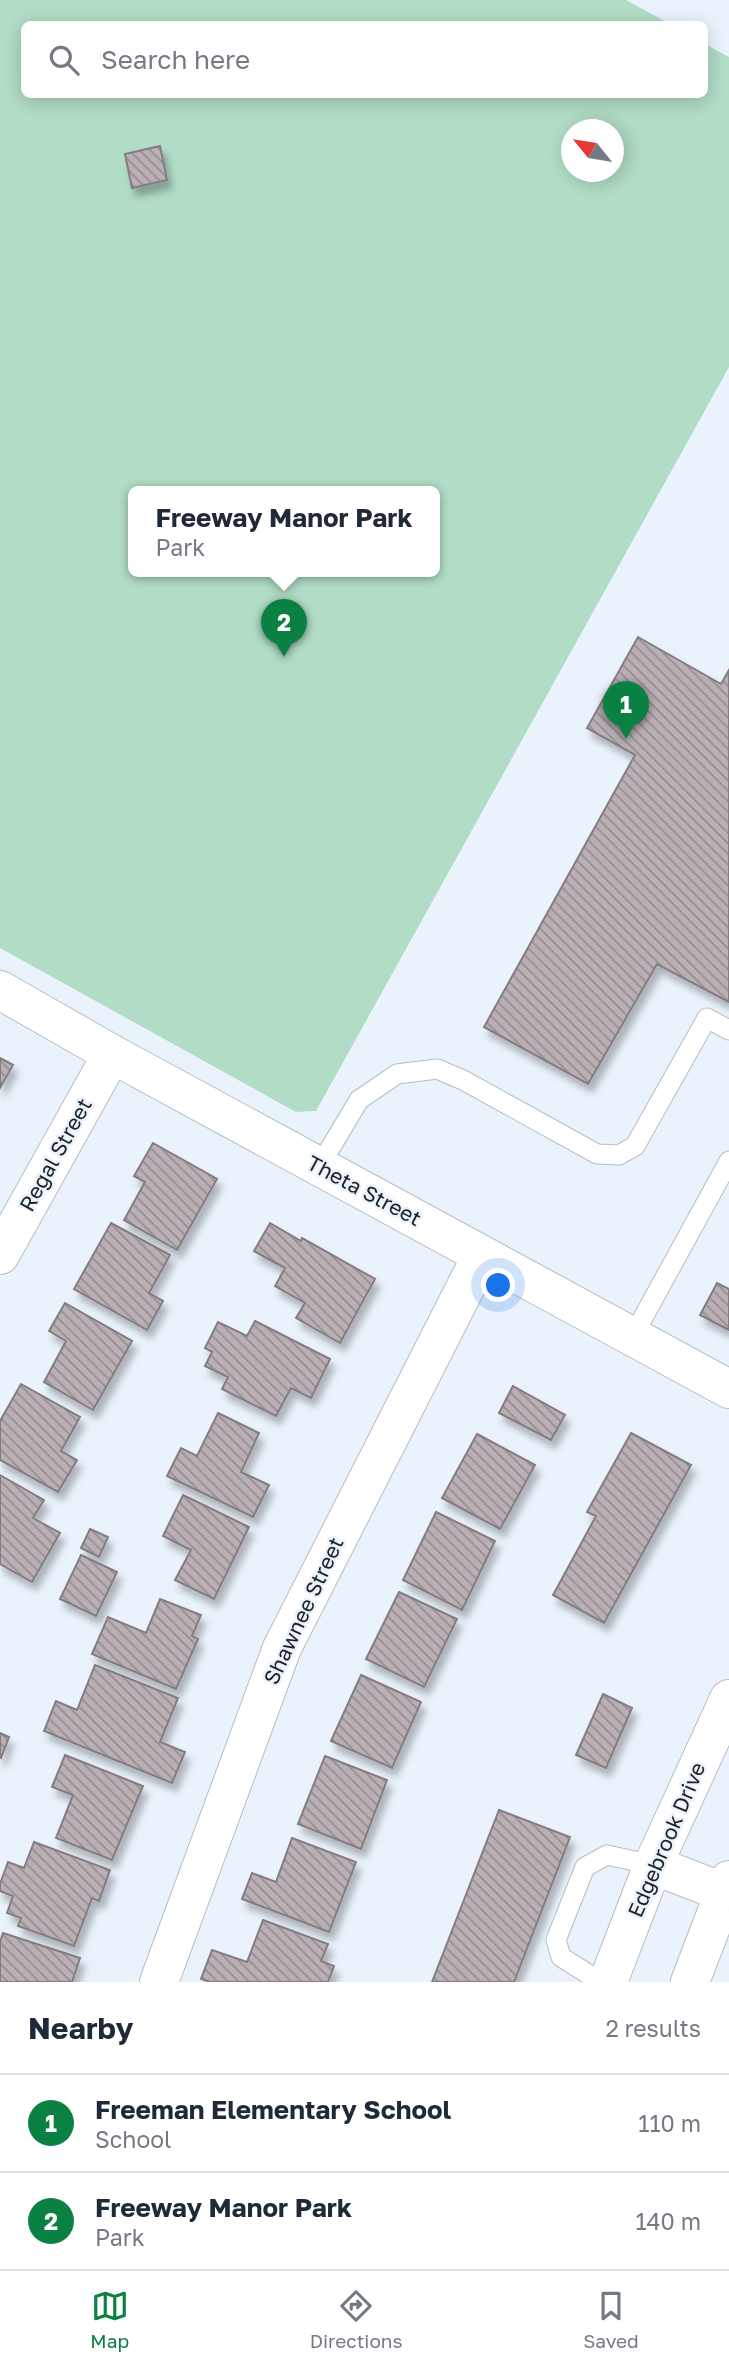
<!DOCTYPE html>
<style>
:root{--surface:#fff;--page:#f2f2f3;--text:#1f2937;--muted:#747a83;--line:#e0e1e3;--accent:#0b8043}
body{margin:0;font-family:"Golos Text",sans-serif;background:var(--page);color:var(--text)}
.compass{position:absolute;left:561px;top:119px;width:63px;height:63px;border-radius:50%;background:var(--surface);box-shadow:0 4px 18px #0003;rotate:300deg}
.you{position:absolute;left:499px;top:1286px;width:24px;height:24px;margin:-18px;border:5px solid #fff;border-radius:50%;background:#1a73e8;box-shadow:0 0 0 10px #1a73e833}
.badge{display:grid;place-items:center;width:46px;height:46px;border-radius:50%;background:var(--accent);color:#fff;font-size:23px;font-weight:700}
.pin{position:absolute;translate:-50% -58px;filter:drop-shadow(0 2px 4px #0008)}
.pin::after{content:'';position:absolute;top:37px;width:24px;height:21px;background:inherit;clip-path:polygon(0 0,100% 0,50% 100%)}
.popup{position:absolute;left:128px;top:486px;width:312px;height:91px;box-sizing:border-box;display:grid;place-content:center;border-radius:10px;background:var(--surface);filter:drop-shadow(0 2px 5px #0005);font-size:23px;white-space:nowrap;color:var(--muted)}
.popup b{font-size:26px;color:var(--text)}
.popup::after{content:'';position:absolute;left:50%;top:100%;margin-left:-14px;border:14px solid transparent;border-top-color:var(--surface)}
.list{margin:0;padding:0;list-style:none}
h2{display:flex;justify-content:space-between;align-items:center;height:91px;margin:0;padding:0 28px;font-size:30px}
h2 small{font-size:23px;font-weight:400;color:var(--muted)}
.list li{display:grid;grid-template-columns:46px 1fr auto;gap:21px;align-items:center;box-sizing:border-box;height:98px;padding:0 28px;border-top:2px solid var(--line)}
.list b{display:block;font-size:26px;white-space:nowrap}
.list p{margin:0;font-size:23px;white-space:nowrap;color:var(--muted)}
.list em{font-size:23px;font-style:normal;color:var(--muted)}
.icon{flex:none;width:38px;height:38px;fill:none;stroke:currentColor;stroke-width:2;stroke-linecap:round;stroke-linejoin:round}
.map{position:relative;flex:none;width:729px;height:1982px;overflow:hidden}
.search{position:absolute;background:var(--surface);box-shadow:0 4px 18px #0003;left:21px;right:21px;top:21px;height:77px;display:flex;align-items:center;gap:18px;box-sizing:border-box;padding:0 24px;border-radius:10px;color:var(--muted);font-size:26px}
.sheet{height:287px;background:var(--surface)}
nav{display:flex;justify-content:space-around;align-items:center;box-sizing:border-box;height:98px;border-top:2px solid var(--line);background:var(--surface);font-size:19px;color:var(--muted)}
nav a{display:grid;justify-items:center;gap:4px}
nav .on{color:var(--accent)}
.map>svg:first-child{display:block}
.park{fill:#b1dcc5;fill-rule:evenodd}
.building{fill:url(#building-back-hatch);stroke:#857c82;stroke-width:2;filter:url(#shadow)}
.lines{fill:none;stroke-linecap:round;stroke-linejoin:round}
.service-casing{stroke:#b5bec5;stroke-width:21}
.minor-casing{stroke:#b5bec5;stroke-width:40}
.tertiary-casing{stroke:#b5bec5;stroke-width:40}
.secondary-casing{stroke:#b5bec5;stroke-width:40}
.service{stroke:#fff;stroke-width:19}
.minor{stroke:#fff;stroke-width:38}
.tertiary{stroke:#fff;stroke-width:38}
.secondary{stroke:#fff;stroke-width:38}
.labels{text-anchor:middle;stroke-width:5;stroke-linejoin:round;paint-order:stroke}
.street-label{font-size:21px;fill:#1d2123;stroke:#eaf3fb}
</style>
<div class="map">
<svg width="729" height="1982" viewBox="0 0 729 1982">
<defs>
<pattern id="building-back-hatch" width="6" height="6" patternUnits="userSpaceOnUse" patternTransform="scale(1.75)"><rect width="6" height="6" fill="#b9afb5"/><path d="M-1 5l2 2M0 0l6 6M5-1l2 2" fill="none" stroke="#968e93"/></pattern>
<filter id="shadow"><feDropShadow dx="4.5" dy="8" stdDeviation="3.5" flood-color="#0004"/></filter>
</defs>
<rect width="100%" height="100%" fill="#eaf3fb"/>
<path class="park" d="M 0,0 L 626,0 L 670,24 L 24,24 L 24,94 L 704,94 L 705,44 L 729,57 L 729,367 L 316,1111 L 296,1112 L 0,948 ZM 572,130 L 614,130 L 614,172 L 572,172 ZM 134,491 L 434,491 L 434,571 L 134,571 Z"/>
<path class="building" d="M 160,146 L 167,180 L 132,188 L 125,154 Z
M 638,637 L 721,684 L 729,670 L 729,1002 L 657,964 L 588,1084 L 484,1027 L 635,755 L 587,728 Z
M 0,1058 L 13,1065 L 0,1088 Z
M 153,1143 L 217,1179 L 177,1250 L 124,1220 L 145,1182 L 134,1176 Z
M 111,1223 L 170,1255 L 149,1293 L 163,1301 L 147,1330 L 74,1289 Z
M 270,1223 L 301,1241 L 302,1238 L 375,1279 L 340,1343 L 296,1318 L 305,1303 L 275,1286 L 285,1268 L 254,1251 Z
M 717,1283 L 729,1289 L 729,1330 L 700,1315 Z
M 65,1303 L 132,1341 L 93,1410 L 44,1382 L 66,1341 L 49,1331 Z
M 255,1321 L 330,1359 L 311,1398 L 291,1388 L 276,1416 L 222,1389 L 228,1377 L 205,1366 L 212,1352 L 205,1348 L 218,1322 L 247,1336 Z
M 21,1384 L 80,1417 L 61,1451 L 77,1460 L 58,1492 L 0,1460 L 0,1421 Z
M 513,1386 L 565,1415 L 551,1440 L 499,1413 Z
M 218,1413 L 259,1433 L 241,1472 L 269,1485 L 253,1517 L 167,1476 L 181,1448 L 197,1456 Z
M 631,1433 L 691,1465 L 604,1623 L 553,1595 L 596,1516 L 587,1512 Z
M 477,1434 L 535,1465 L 500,1529 L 442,1498 Z
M 0,1475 L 44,1500 L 33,1518 L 60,1533 L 32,1582 L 0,1564 Z
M 183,1495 L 249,1527 L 214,1599 L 175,1580 L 191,1550 L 163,1536 Z
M 436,1512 L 495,1541 L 462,1610 L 403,1580 Z
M 90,1529 L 108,1537 L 99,1557 L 81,1548 Z
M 81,1555 L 117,1572 L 96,1616 L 60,1599 Z
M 399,1592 L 457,1619 L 424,1687 L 366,1659 Z
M 160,1599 L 201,1615 L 192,1636 L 198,1639 L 176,1689 L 92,1654 L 108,1617 L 146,1633 Z
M 95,1665 L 178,1698 L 160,1742 L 185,1752 L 172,1783 L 44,1731 L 56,1701 L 77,1710 Z
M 361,1675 L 421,1702 L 392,1768 L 331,1741 Z
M 603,1694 L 632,1708 L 606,1768 L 576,1755 Z
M 0,1733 L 9,1737 L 1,1758 L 0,1757 Z
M 65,1755 L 143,1786 L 112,1860 L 56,1838 L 73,1795 L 52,1787 Z
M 325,1756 L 387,1780 L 361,1849 L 298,1824 Z
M 499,1810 L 570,1837 L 514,1982 L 432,1982 Z
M 292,1838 L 356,1862 L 329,1932 L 242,1899 L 252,1873 L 276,1882 Z
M 34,1842 L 110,1870 L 99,1901 L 92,1898 L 74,1946 L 18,1926 L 21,1918 L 7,1913 L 13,1896 L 0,1891 L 0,1884 L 8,1862 L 24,1868 Z
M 263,1920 L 328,1944 L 321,1961 L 334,1966 L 328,1982 L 210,1982 L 201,1979 L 212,1950 L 247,1962 Z
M 3,1933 L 80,1958 L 72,1982 L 0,1982 L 0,1942 Z"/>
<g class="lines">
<defs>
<path id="service" d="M 319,1167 L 359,1100 L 397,1074 L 437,1069 L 463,1080 L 597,1154 L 619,1155 L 635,1146 L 707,1018 L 729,1030
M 633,1336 L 729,1161
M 601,1982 L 561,1957 L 556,1940 L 585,1867 L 607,1855 L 653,1865"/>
<path id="minor" d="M 0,1255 L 112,1054
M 159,1982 L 282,1648 L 482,1255"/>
<path id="tertiary" d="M 0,990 L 112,1054 L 729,1389"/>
<path id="secondary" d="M 653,1865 L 723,1892
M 608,1982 L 653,1865 L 729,1699
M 690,1982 L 729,1880"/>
</defs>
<use href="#service" class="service-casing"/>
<use href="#minor" class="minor-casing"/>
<use href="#tertiary" class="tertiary-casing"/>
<use href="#secondary" class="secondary-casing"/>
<use href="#service" class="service"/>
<use href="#minor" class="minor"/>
<use href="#tertiary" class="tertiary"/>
<use href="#secondary" class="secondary"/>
</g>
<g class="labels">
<g class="street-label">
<text transform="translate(56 1155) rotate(-61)" y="7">Regal Street</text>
<text transform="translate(364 1191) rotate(28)" y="7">Theta Street</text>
<text transform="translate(304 1611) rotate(-65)" y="7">Shawnee Street</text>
<text transform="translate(667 1840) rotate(-67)" y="7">Edgebrook Drive</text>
</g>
</g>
</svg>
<svg class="compass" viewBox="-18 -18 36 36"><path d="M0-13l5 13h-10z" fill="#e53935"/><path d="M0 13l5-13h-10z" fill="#747a83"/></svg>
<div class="you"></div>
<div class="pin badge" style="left:626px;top:739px">1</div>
<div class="pin badge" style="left:284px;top:657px">2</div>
<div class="popup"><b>Freeway Manor Park</b>Park</div>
<div class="search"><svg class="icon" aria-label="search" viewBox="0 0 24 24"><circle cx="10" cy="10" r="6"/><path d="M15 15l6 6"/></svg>Search here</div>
</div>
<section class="sheet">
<h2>Nearby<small>2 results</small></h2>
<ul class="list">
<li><span class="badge">1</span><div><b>Freeman Elementary School</b><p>School</p></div><em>110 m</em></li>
<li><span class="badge">2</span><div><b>Freeway Manor Park</b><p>Park</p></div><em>140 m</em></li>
</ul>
</section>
<nav>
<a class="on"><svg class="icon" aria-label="map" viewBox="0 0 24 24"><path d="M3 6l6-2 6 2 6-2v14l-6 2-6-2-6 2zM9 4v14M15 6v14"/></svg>Map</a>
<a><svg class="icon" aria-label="directions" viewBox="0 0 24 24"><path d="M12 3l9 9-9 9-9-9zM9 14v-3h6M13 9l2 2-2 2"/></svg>Directions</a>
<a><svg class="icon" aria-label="saved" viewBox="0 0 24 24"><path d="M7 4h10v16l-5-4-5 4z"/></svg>Saved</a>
</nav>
